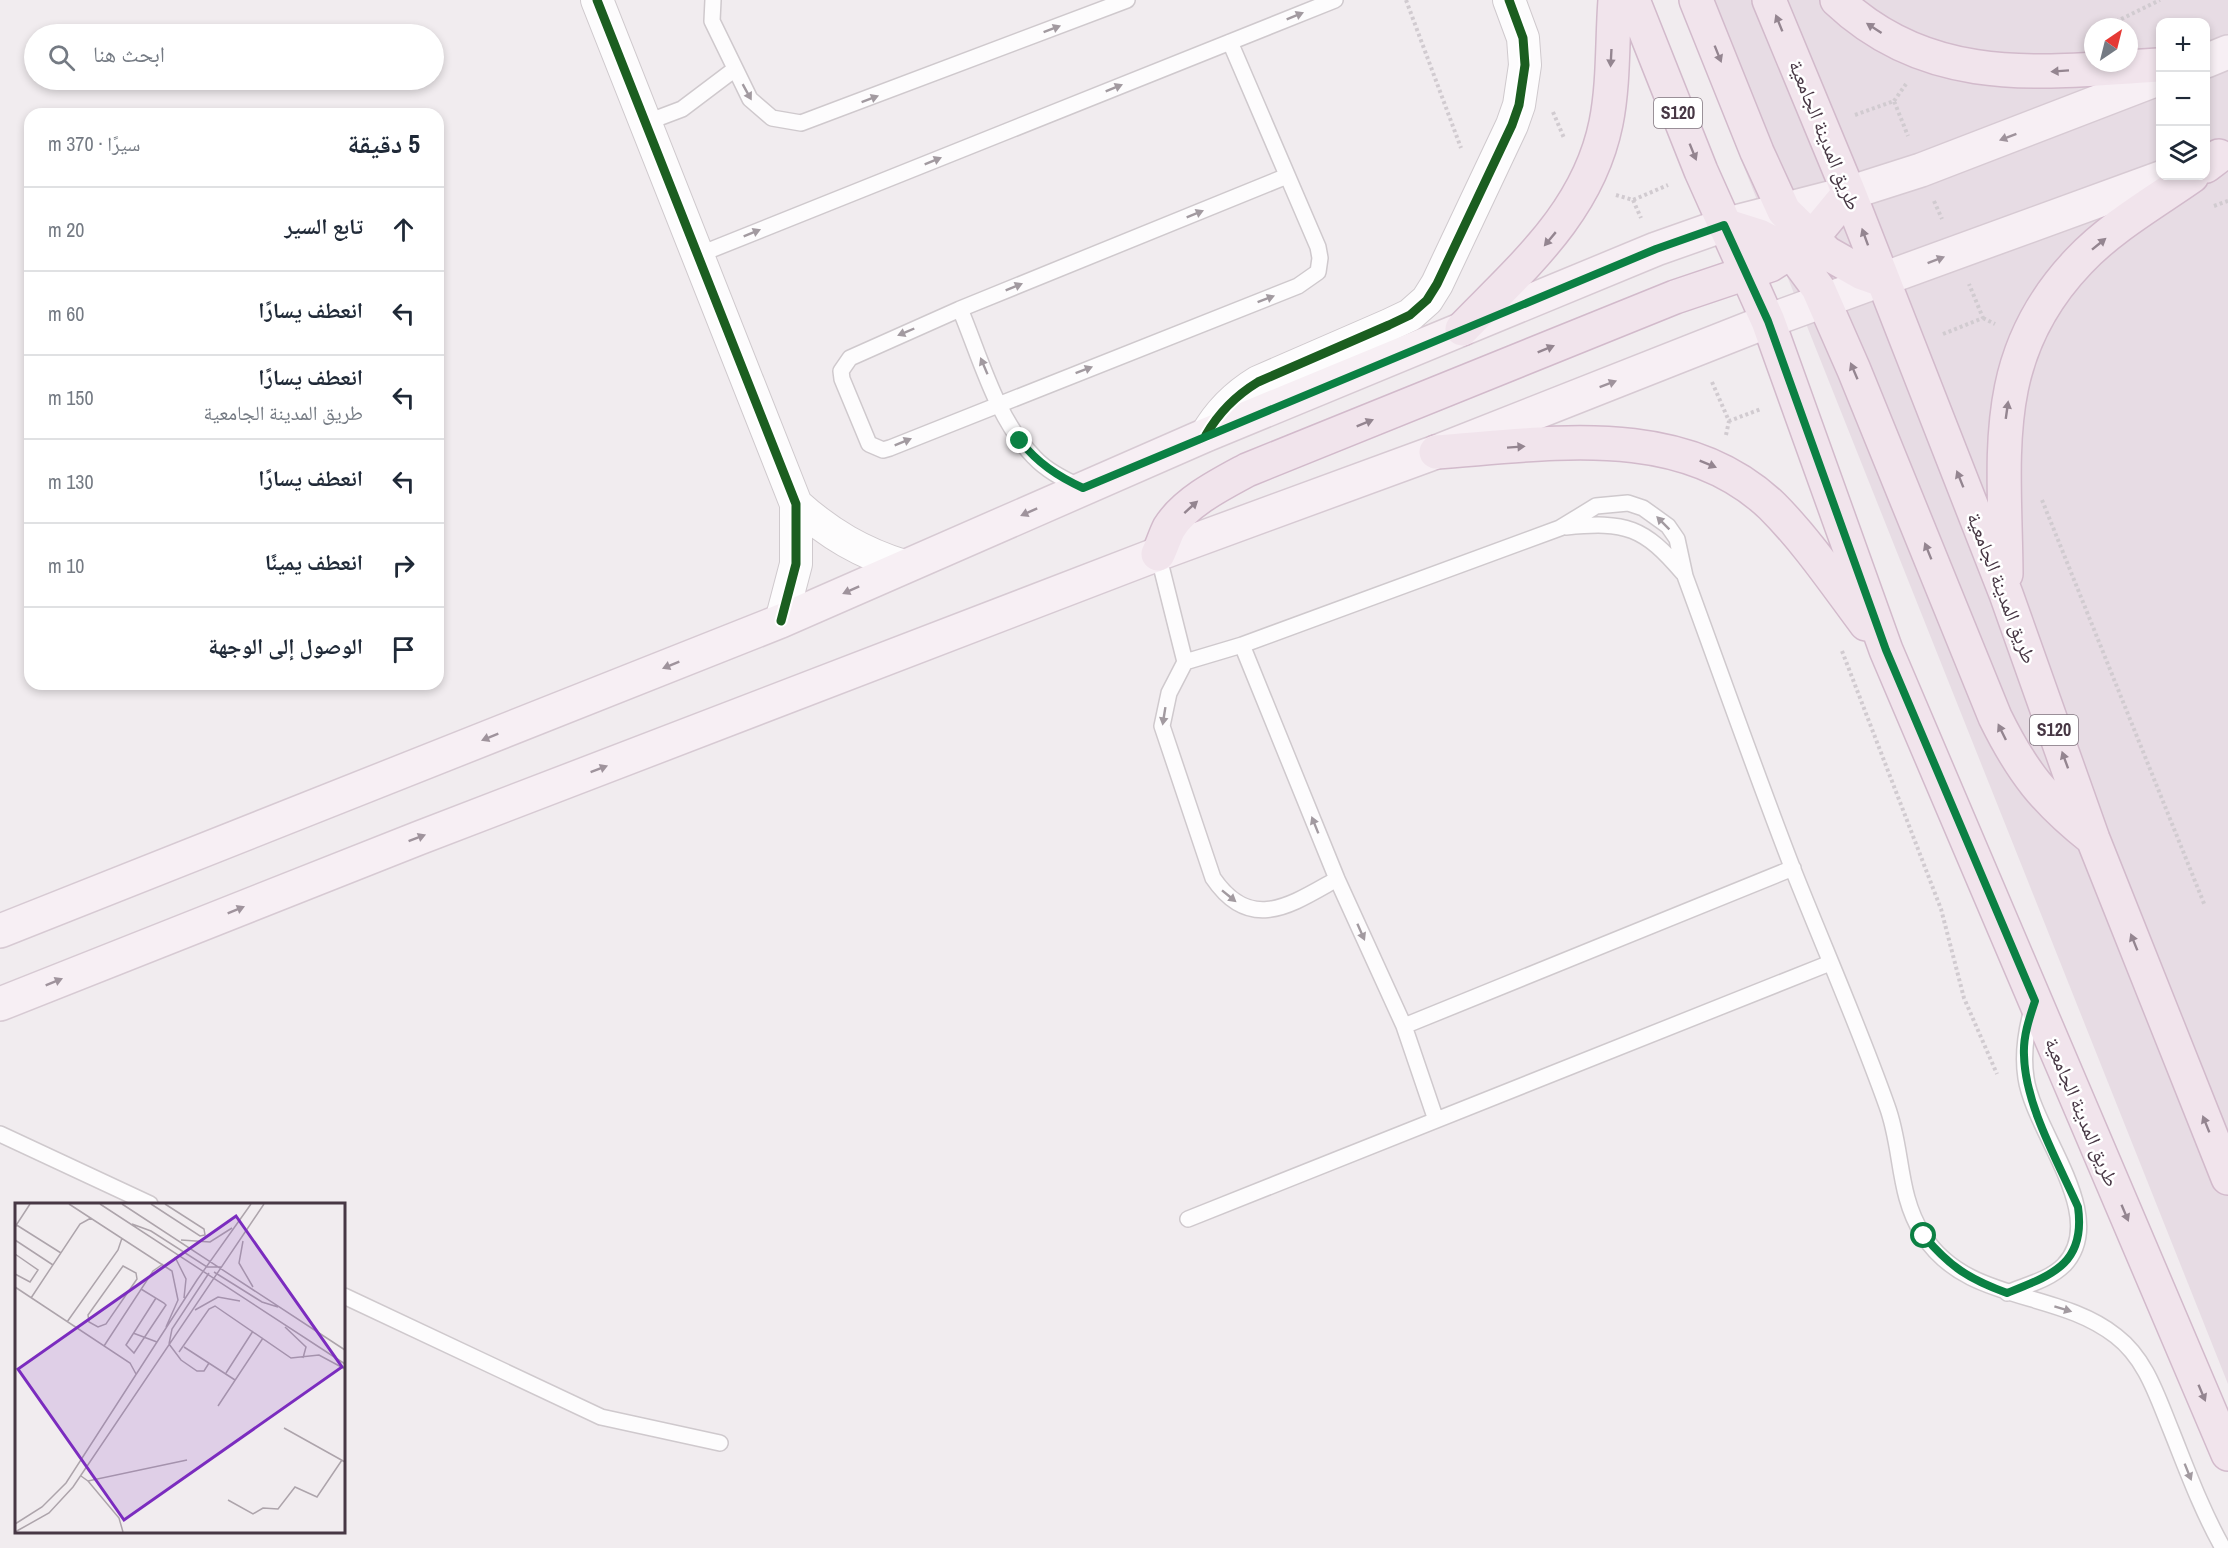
<!DOCTYPE html>
<html lang="ar">
<meta charset="utf-8">
<style>
:root{--surface:#fff;--page:#f6f6f7;--text:#1f2937;--muted:#747a83;--line:#e0e1e3}
body{margin:0;font-family:"Archivo Narrow","Noto Naskh Arabic",sans-serif;background:var(--page);color:var(--text);direction:rtl}
.controls{position:absolute;right:18px;top:18px;display:grid;overflow:hidden;border-radius:12px;box-shadow:0 3px 9px #0003}
.controls button{width:54px;height:54px;display:grid;place-items:center;padding:0;border:0;border-bottom:2px solid var(--line);background:var(--surface);color:var(--text);font:30px sans-serif}
.compass{position:absolute;left:2084px;top:18px;width:54px;height:54px;border-radius:50%;background:var(--surface);box-shadow:0 3px 9px #0003;rotate:35deg}
.stop{position:absolute;width:18px;height:18px;margin:-14px;border:4px solid #0b8043;border-radius:50%;background:#fff}
.stop.end{background:#0b8043;border-color:#fff;box-shadow:0 2px 6px #0008}
.list{margin:0;padding:0;list-style:none}
h2{display:flex;justify-content:space-between;align-items:center;height:78px;margin:0;padding:0 24px;font-size:26px}
h2 small{font-size:20px;font-weight:400;color:var(--muted)}
.list li{display:grid;grid-template-columns:39px 1fr auto;gap:18px;align-items:center;box-sizing:border-box;height:84px;padding:0 24px;border-top:2px solid var(--line)}
.list b{display:block;font-size:22px;white-space:nowrap}
.list p{margin:0;font-size:20px;white-space:nowrap;color:var(--muted)}
.list em{font-size:20px;font-style:normal;color:var(--muted)}
.icon{flex:none;width:33px;height:33px;fill:none;stroke:currentColor;stroke-width:2;stroke-linecap:round;stroke-linejoin:round}
.map{position:relative;flex:none;width:2228px;height:1548px;overflow:hidden;direction:ltr}
.search{position:absolute;background:var(--surface);box-shadow:0 3px 9px #0003;left:24px;top:24px;width:420px;height:66px;display:flex;align-items:center;gap:15px;box-sizing:border-box;padding:0 21px;border-radius:33px;color:var(--muted);font-size:22px}
.panel{position:absolute;background:var(--surface);box-shadow:0 3px 9px #0003;left:24px;top:108px;width:420px;height:582px;border-radius:18px;direction:rtl}
.map>svg:first-child{display:block}
.residential{fill:#e7dce4;fill-rule:evenodd}
.lines{fill:none;stroke-linecap:round;stroke-linejoin:round}
.lane-casing{stroke:#cfc9cd;stroke-width:18}
.street-casing{stroke:#cfc9cd;stroke-width:34}
.secondary-casing{stroke:#d7cad3;stroke-width:36}
.primary-casing{stroke:#d2bacb;stroke-width:36}
.path{stroke:#d1cbd0;stroke-width:4;stroke-dasharray:3 3;stroke-linecap:butt}
.lane{stroke:#fdfcfd;stroke-width:15}
.street{stroke:#fdfcfd;stroke-width:32}
.secondary{stroke:#f7eff4;stroke-width:33}
.primary{stroke:#f1e4ec;stroke-width:33}
.cycleway-casing{stroke:#fff;stroke-width:13}
.cycleway{stroke:#1b5e20;stroke-width:9}
.oneway{fill:#a29aa0}
.oneway2{fill:#948590}
.oneway3{fill:#9f939c}
.route{stroke:#0b8043;stroke-width:8}
.labels{text-anchor:middle;stroke-width:5;stroke-linejoin:round;paint-order:stroke}
.shield{fill:#fff;stroke:#7e737c;stroke-width:1.5}
.shield-label{font-size:18px;font-weight:bold;fill:#473744}
.street-label{font-size:20px;fill:#473744;stroke:#fff}
.inset-road{fill:none;stroke:#ada4ab;stroke-width:1.5}
.view{fill:#7b2cbf;fill-opacity:0.15;stroke:#7b2cbf;stroke-width:3}
.inset-edge{fill:none;stroke:#473744;stroke-width:3}
</style>
<div class="map">
<svg width="2228" height="1548" viewBox="0 0 2228 1548">
<rect width="100%" height="100%" fill="#f1ecef"/>
<path class="residential" d="M 1678,0 L 2228,0 L 2228,1384 L 1791,286 ZM 2160,22 L 2206,22 L 2206,176 L 2160,176 ZM 2093,27 L 2129,27 L 2129,63 L 2093,63 Z"/>
<g class="lines">
<defs>
<path id="lane" d="M 713,0 L 712,21 L 750,99 L 772,118 L 801,123 L 1127,0
M 1230,42 L 1318,247 L 1320,258 L 1318,272 L 1298,286 L 890,448 L 883,450 L 869,444 L 842,379 L 841,371 L 850,358 L 960,309 L 1287,176
M 645,123 L 682,109 L 735,69
M 698,255 L 1335,0
M 960,309 C 981,359 996,418 1034,457 C 1047,471 1064,479 1080,487
M 1566,527 C 1626,521 1644,527 1683,573
M 1158,554 L 1185,662
M 1242,645 L 1337,879 L 1404,1026 L 1436,1120
M 1337,879 C 1292,904 1251,934 1213,878 L 1162,726 L 1169,693 L 1185,662 L 1242,645 L 1560,528 L 1596,506 L 1628,503 L 1643,508 L 1668,526 L 1677,539 L 1685,576 C 1721,674 1756,774 1794,872 C 1825,950 1859,1027 1887,1106 C 1903,1149 1897,1194 1923,1235 C 1967,1304 2057,1289 2116,1336 C 2146,1359 2157,1396 2171,1430 C 2187,1470 2202,1511 2223,1548
M 1404,1026 L 1793,868
M 0,1134 L 150,1204
M 1188,1219 L 1830,963
M 2007,1293 C 2026,1285 2049,1280 2064,1265 C 2110,1216 2034,1133 2026,1078 C 2022,1053 2026,1030 2033,1006
M 344,1296 L 601,1417 L 720,1443"/>
<path id="street" d="M 597,0 L 796,504 L 796,564 L 781,621
M 1206,435 C 1219,412 1235,396 1258,382 L 1389,325 L 1410,315 L 1427,300 L 1437,284 L 1512,125 L 1519,105 L 1525,65 L 1523,38 L 1509,0
M 796,504 C 829,534 862,553 904,566"/>
<path id="secondary" d="M 2206,61 L 2228,52
M 0,931 L 781,621 L 1206,435 L 1656,249 L 1724,225 L 1849,193 L 1921,170 L 2160,78
M 0,1004 L 419,838 L 1158,554 L 1436,452 L 1768,321 L 2166,176"/>
<path id="primary" d="M 1633,0 L 1701,171 L 1768,321 L 1886,650 L 2228,1454
M 1696,0 L 1757,152 L 1784,211 L 1827,253 L 1862,273 L 1882,280
M 1769,0 L 1849,193 L 2006,594 L 2093,839 L 2228,1178
M 1837,0 C 1931,89 2044,72 2160,65
M 2206,166 L 2219,156
M 1724,225 L 1759,236 L 1792,253 L 1818,288 L 1854,370 L 1995,717 C 2022,772 2045,801 2093,839
M 1462,329 C 1522,267 1588,212 1606,123 C 1614,83 1612,40 1615,0
M 1436,452 C 1549,444 1682,420 1772,506 C 1807,541 1836,584 1866,624
M 1158,554 C 1162,546 1165,536 1169,528 C 1185,502 1221,484 1247,470 L 1675,297 L 1770,265 L 1811,239 L 1849,193
M 2006,574 C 2005,454 1988,356 2079,261 C 2111,227 2155,202 2192,176"/>
</defs>
<use href="#lane" class="lane-casing"/>
<use href="#street" class="street-casing"/>
<use href="#secondary" class="secondary-casing"/>
<use href="#primary" class="primary-casing"/>
<path class="path" d="M 1406,0 L 1461,148
M 2105,27 L 2160,0
M 1894,101 L 1906,84
M 1553,112 L 1564,138
M 1855,115 L 1894,101 L 1908,136
M 1616,195 L 1633,200 L 1668,185
M 1633,200 L 1641,218
M 1934,201 L 1942,219
M 2214,206 L 2228,201
M 1983,318 L 1995,324
M 1943,334 L 1983,318 L 1969,284
M 1712,382 L 1729,421 L 1761,409
M 1726,435 L 1729,421
M 2042,500 L 2205,906
M 1842,651 L 1941,909 L 1964,998 L 1997,1074"/>
<use href="#lane" class="lane"/>
<use href="#street" class="street"/>
<use href="#secondary" class="secondary"/>
<use href="#primary" class="primary"/>
<defs>
<path id="cycleway" d="M 597,0 L 796,504 L 796,564 L 781,621
M 1206,435 C 1219,412 1235,396 1258,382 L 1389,325 L 1410,315 L 1427,300 L 1437,284 L 1512,125 L 1519,105 L 1525,65 L 1523,38 L 1509,0"/>
</defs>
<use href="#cycleway" class="cycleway-casing"/>
<use href="#cycleway" class="cycleway"/>
</g>
<defs><path id="oneway-solid" d="M-6-.8H1V-3.2L6.5 0L1 3.2V.8H-6Z" transform="scale(1.5)"/></defs>
<g class="oneway">
<use href="#oneway-solid" transform="translate(1295 16) rotate(-22)"/>
<use href="#oneway-solid" transform="translate(1052 29) rotate(-21)"/>
<use href="#oneway-solid" transform="translate(1114 88) rotate(-22)"/>
<use href="#oneway-solid" transform="translate(747 92) rotate(61)"/>
<use href="#oneway-solid" transform="translate(870 99) rotate(-21)"/>
<use href="#oneway-solid" transform="translate(933 161) rotate(-22)"/>
<use href="#oneway-solid" transform="translate(1195 214) rotate(-22)"/>
<use href="#oneway-solid" transform="translate(752 233) rotate(-22)"/>
<use href="#oneway-solid" transform="translate(1014 287) rotate(-22)"/>
<use href="#oneway-solid" transform="translate(1266 299) rotate(-21)"/>
<use href="#oneway-solid" transform="translate(906 332) rotate(157)"/>
<use href="#oneway-solid" transform="translate(984 366) rotate(-113)"/>
<use href="#oneway-solid" transform="translate(1084 370) rotate(-21)"/>
<use href="#oneway-solid" transform="translate(903 442) rotate(-22)"/>
<use href="#oneway-solid" transform="translate(1663 523) rotate(-135)"/>
<use href="#oneway-solid" transform="translate(1164 716) rotate(99)"/>
<use href="#oneway-solid" transform="translate(1315 825) rotate(-112)"/>
<use href="#oneway-solid" transform="translate(1229 896) rotate(39)"/>
<use href="#oneway-solid" transform="translate(1361 932) rotate(66)"/>
<use href="#oneway-solid" transform="translate(2063 1309) rotate(17)"/>
<use href="#oneway-solid" transform="translate(2188 1472) rotate(68)"/>
</g>
<g class="oneway2">
<use href="#oneway-solid" transform="translate(1779 23) rotate(-112)"/>
<use href="#oneway-solid" transform="translate(1874 28) rotate(-147)"/>
<use href="#oneway-solid" transform="translate(1718 54) rotate(68)"/>
<use href="#oneway-solid" transform="translate(1611 58) rotate(93)"/>
<use href="#oneway-solid" transform="translate(2060 71) rotate(176)"/>
<use href="#oneway-solid" transform="translate(1693 152) rotate(68)"/>
<use href="#oneway-solid" transform="translate(1865 237) rotate(-110)"/>
<use href="#oneway-solid" transform="translate(1550 239) rotate(130)"/>
<use href="#oneway-solid" transform="translate(2099 244) rotate(-39)"/>
<use href="#oneway-solid" transform="translate(1546 349) rotate(-22)"/>
<use href="#oneway-solid" transform="translate(1854 371) rotate(-113)"/>
<use href="#oneway-solid" transform="translate(2007 410) rotate(-82)"/>
<use href="#oneway-solid" transform="translate(1365 423) rotate(-22)"/>
<use href="#oneway-solid" transform="translate(1516 447) rotate(-4)"/>
<use href="#oneway-solid" transform="translate(1708 464) rotate(22)"/>
<use href="#oneway-solid" transform="translate(1960 479) rotate(-112)"/>
<use href="#oneway-solid" transform="translate(1191 507) rotate(-42)"/>
<use href="#oneway-solid" transform="translate(1928 551) rotate(-112)"/>
<use href="#oneway-solid" transform="translate(2002 732) rotate(-116)"/>
<use href="#oneway-solid" transform="translate(2065 760) rotate(-110)"/>
<use href="#oneway-solid" transform="translate(2134 942) rotate(-112)"/>
<use href="#oneway-solid" transform="translate(2206 1124) rotate(-112)"/>
<use href="#oneway-solid" transform="translate(2125 1213) rotate(67)"/>
<use href="#oneway-solid" transform="translate(2202 1393) rotate(67)"/>
</g>
<g class="oneway3">
<use href="#oneway-solid" transform="translate(2008 137) rotate(159)"/>
<use href="#oneway-solid" transform="translate(1936 260) rotate(-21)"/>
<use href="#oneway-solid" transform="translate(1608 384) rotate(-21)"/>
<use href="#oneway-solid" transform="translate(1029 512) rotate(156)"/>
<use href="#oneway-solid" transform="translate(851 590) rotate(156)"/>
<use href="#oneway-solid" transform="translate(671 665) rotate(158)"/>
<use href="#oneway-solid" transform="translate(490 737) rotate(158)"/>
<use href="#oneway-solid" transform="translate(599 769) rotate(-21)"/>
<use href="#oneway-solid" transform="translate(417 838) rotate(-21)"/>
<use href="#oneway-solid" transform="translate(236 910) rotate(-22)"/>
<use href="#oneway-solid" transform="translate(54 982) rotate(-22)"/>
</g>
<g class="lines">
<path class="route" d="M 1020,441 C 1038,463 1057,476 1083,488 L 1656,249 L 1724,225 L 1768,321 L 1886,650 L 2035,1001 C 2029,1019 2023,1037 2024,1055 C 2025,1105 2058,1162 2078,1207 C 2086,1264 2052,1275 2007,1293 C 1969,1279 1950,1267 1924,1236"/>
</g>
<g class="labels">
<g class="shield">
<rect x="1654" y="98" width="48" height="30" rx="4.5"/>
<rect x="2030" y="715" width="48" height="30" rx="4.5"/>
</g>
<g class="shield-label">
<text x="1678" y="119">S120</text>
<text x="2054" y="736">S120</text>
</g>
<g class="street-label">
<text transform="translate(1825 135) rotate(68)" y="7">طريق المدينة الجامعية</text>
<text transform="translate(2002 588) rotate(69)" y="7">طريق المدينة الجامعية</text>
<text transform="translate(2082 1112) rotate(67)" y="7">طريق المدينة الجامعية</text>
</g>
</g>
<g transform="translate(15 1203)">
<rect width="330" height="330" fill="#f1ecef"/>
<path class="inset-road" d="M 54,1 L 157,68 L 163,97 L 151,124M 85,1 L 330,161M 107,1 L 330,147M 136,1 L 185,33 L 190,32 L 189,26 L 150,1M 0,21 L 46,50M 117,21 L 136,28 L 192,64 L 206,64M 0,24 L 15,1M 0,37 L 38,62M 166,37 L 195,39 L 217,25M 228,38 L 224,60 L 238,84M 0,51 L 23,67 L 15,79 L 0,71M 160,54 L 171,76 L 169,95M 108,63 L 121,70 L 122,76 L 91,121 L 83,124 L 74,119 L 73,112 ZM 199,69 L 247,99 L 263,104M 0,84 L 115,160 L 121,171M 126,86 L 149,100 L 151,102 L 119,150 L 111,142 L 141,95M 16,95 L 65,21 L 76,15M 180,107 L 203,94 L 225,98M 52,119 L 103,47 L 107,35M 270,124 L 291,144 L 288,155M 118,130 L 142,139M 154,141 L 166,157 L 182,168 L 189,168 L 194,160M 154,141 L 157,126 L 194,70M 89,143 L 138,68 L 148,61M 169,144 L 220,177M 164,149 L 194,106 L 200,103 L 276,155 L 304,152 L 330,166M 211,170 L 238,128M 203,203 L 248,135M 269,225 L 330,259M 66,273 L 73,278 L 172,257M 73,278 L 104,315 L 108,329M 213,297 L 238,311 L 248,305 L 263,306 L 280,284 L 302,294 L 327,257M 0,321 L 27,304 L 51,280 L 182,77 L 236,1M 0,329 L 34,310 L 58,284 L 249,1"/>
<path class="view" d="M 221,13 L 327,164 L 109,317 L 3,166 Z"/>
<rect width="330" height="330" class="inset-edge"/>
</g>
</svg>
<div class="controls">
<button>+</button>
<button>−</button>
<button><svg class="icon" aria-label="layers" viewBox="0 0 24 24"><path d="M12 4l9 5-9 5-9-5zM3 14l9 5 9-5"/></svg></button>
</div>
<svg class="compass" viewBox="-18 -18 36 36"><path d="M0-13l5 13h-10z" fill="#e53935"/><path d="M0 13l5-13h-10z" fill="#747a83"/></svg>
<div class="stop" style="left:1924px;top:1236px"></div>
<div class="stop end" style="left:1020px;top:441px"></div>
<div class="search"><svg class="icon" aria-label="search" viewBox="0 0 24 24"><circle cx="10" cy="10" r="6"/><path d="M15 15l6 6"/></svg>ابحث هنا</div>
<section class="panel">
<h2>5 دقيقة<small>سيرًا · 370 m</small></h2>
<ul class="list">
<li><svg class="icon" aria-label="ahead" viewBox="0 0 24 24"><path d="M12 20V5M6 11l6-6 6 6"/></svg><div><b>تابع السير</b></div><em>20 m</em></li>
<li><svg class="icon" aria-label="left" viewBox="0 0 24 24"><path d="M17 20v-9H6M10 6l-5 5 5 5"/></svg><div><b>انعطف يسارًا</b></div><em>60 m</em></li>
<li><svg class="icon" aria-label="left" viewBox="0 0 24 24"><path d="M17 20v-9H6M10 6l-5 5 5 5"/></svg><div><b>انعطف يسارًا</b><p>طريق المدينة الجامعية</p></div><em>150 m</em></li>
<li><svg class="icon" aria-label="left" viewBox="0 0 24 24"><path d="M17 20v-9H6M10 6l-5 5 5 5"/></svg><div><b>انعطف يسارًا</b></div><em>130 m</em></li>
<li><svg class="icon" aria-label="right" viewBox="0 0 24 24"><path d="M7 20v-9h11M14 6l5 5-5 5"/></svg><div><b>انعطف يمينًا</b></div><em>10 m</em></li>
<li><svg class="icon" aria-label="arrive" viewBox="0 0 24 24"><path d="M6 21V4h12l-3 4 3 4H6"/></svg><div><b>الوصول إلى الوجهة</b></div></li>
</ul>
</section>
</div>
